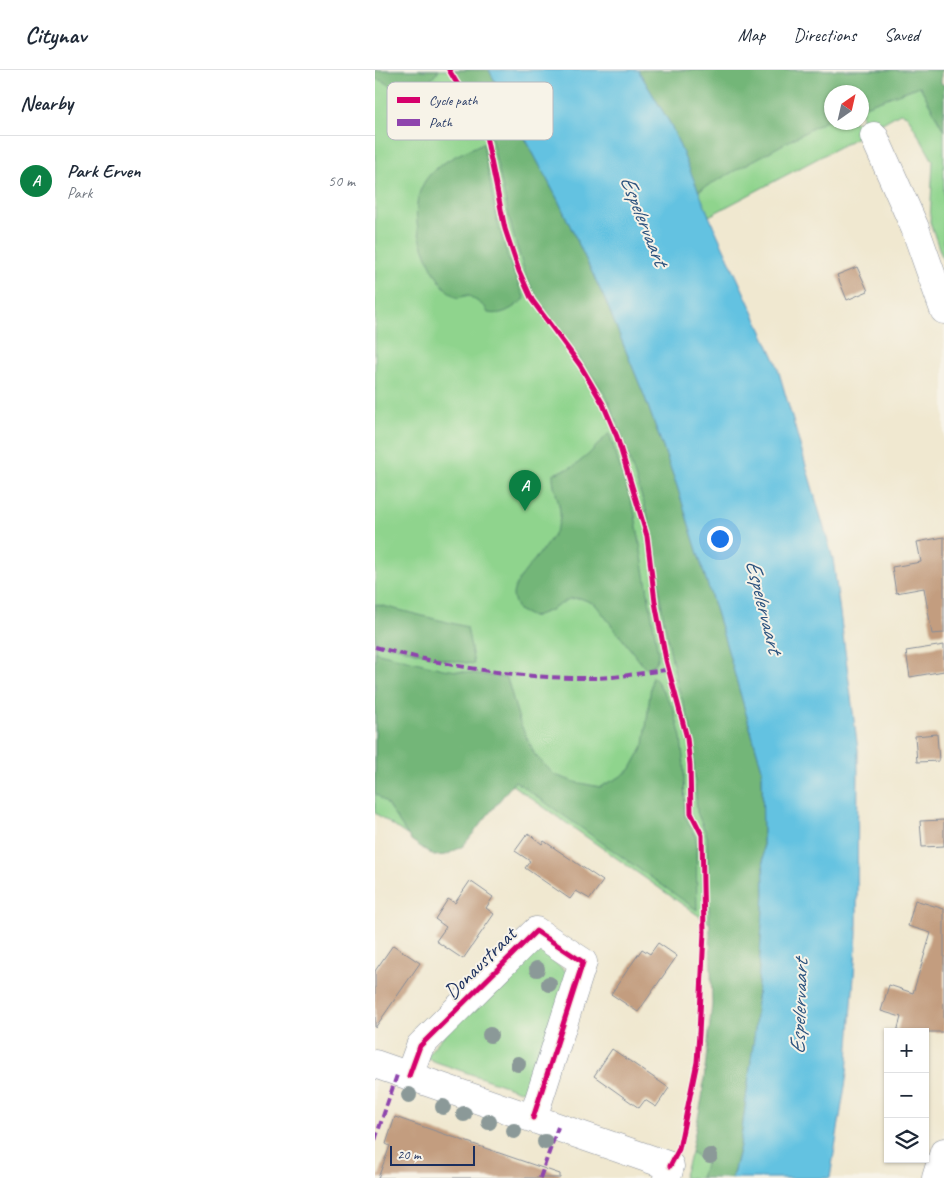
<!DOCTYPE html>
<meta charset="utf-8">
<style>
:root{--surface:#fff;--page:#f6f6f7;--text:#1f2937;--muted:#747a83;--line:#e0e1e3;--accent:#0b8043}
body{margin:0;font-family:Caveat,sans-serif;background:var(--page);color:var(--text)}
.controls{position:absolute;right:15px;bottom:15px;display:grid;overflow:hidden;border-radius:0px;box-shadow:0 1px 4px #0004}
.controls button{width:45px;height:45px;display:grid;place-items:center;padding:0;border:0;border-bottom:1px solid var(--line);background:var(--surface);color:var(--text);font:25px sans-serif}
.compass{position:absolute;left:449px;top:15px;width:45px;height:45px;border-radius:50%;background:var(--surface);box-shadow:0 1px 4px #0004;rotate:34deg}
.scale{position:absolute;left:15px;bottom:12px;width:85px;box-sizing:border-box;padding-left:5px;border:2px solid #1b2f5e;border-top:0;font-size:14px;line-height:18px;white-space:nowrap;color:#1b2f5e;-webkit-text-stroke:4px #f7f3e8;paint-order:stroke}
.you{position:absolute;left:344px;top:468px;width:18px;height:18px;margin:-12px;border:4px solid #fff;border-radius:50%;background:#1a73e8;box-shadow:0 0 0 8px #1a73e833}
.badge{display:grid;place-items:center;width:32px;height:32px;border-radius:50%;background:var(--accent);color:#fff;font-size:16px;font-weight:700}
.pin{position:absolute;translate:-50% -41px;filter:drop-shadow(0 1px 2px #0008)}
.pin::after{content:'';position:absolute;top:26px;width:18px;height:15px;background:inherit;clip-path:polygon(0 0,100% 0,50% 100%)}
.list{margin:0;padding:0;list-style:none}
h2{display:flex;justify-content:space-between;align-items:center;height:65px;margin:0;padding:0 20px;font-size:21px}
h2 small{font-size:16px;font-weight:400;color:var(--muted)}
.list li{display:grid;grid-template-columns:32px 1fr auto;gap:15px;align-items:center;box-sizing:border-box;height:90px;padding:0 20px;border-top:1px solid var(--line)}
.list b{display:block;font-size:19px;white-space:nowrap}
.list p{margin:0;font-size:16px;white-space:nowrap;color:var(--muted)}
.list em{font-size:16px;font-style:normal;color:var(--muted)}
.icon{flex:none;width:28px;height:28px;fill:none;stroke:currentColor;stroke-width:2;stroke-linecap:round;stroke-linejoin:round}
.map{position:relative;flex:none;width:569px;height:1108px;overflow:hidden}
header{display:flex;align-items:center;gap:30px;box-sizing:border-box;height:70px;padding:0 25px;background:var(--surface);border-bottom:1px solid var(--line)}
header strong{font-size:24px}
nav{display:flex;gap:28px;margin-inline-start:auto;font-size:18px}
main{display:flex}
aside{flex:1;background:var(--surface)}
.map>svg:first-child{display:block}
.green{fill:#8fd48d;stroke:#558276;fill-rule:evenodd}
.forest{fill:#73b678;stroke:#47726b}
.water{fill:#63c2e1;stroke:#3f78a0}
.building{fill:#c39d7f}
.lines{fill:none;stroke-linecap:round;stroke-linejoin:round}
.minor-casing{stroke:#868c97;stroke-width:29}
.minor{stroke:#fff;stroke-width:28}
.quiet{stroke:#8e44ad;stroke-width:4;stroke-dasharray:8 4;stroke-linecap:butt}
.cycleway-casing{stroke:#f7f3e8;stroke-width:8}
.cycleway{stroke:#d6006c;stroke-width:5}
.tree{fill:#8b9998}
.labels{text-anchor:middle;stroke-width:4;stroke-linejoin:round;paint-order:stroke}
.street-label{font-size:21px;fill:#1b2f5e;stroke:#f7f3e8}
.water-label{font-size:22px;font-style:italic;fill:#2d547f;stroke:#f7f3e8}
.key{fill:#f7f3e8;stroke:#b5b8bf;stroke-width:1}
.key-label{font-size:14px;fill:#1b2f5e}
</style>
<header>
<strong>Citynav</strong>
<nav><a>Map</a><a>Directions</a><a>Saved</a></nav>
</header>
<main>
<aside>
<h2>Nearby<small></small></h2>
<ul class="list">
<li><span class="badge">A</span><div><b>Park Erven</b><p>Park</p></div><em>50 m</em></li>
</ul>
</aside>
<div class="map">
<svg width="569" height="1108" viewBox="0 0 569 1108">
<rect width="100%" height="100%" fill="#f7f3e8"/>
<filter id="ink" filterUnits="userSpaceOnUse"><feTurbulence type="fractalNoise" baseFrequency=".02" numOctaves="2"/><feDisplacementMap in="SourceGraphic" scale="10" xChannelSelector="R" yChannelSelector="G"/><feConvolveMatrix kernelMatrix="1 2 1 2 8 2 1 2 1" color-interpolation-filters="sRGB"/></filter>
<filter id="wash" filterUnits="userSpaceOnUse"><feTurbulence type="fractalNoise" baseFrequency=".0096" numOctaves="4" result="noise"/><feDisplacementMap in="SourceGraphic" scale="20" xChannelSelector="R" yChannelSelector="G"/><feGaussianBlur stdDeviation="1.12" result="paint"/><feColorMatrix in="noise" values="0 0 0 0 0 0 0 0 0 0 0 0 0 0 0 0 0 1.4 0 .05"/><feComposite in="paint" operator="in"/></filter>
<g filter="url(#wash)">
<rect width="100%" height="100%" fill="#f0e8d0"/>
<path class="green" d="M 0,0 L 115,0 L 168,81 L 280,363 L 347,862 L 110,696 L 52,779 L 0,743 Z
M 267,0 L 569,0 L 525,23 L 545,16 L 569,61 L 569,193 L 555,152 L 558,91 L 532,45 L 525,43 L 483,67 L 334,146 L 323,121 L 328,119 L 298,55 ZM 457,22 L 487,22 L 487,52 L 457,52 Z
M 152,870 L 193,903 L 156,1018 L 145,1021 L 61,992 L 50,987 Z
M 316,1082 L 331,1091 L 326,1108 L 308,1108 Z"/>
<path class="forest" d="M 0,0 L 64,0 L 42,27 L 35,30 C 22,23 15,11 0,9 Z
M 79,0 L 114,0 L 183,130 L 231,232 L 269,325 L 302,416 L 351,574 L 387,699 L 389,825 L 380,960 L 365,1076 L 357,1108 L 326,1108 L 331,1091 L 316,1082 L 327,1028 L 337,934 L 332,766 L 322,742 L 317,668 L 314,650 L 303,617 L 297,590 L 288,546 L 279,482 L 272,443 L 244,358 L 231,326 L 162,228 L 151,206 L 138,164 L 115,63 L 106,43 Z
M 263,0 L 568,0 L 566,3 L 566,13 L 569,15 L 569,61 L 545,16 L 487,37 L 487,22 L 457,22 L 456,48 L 323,121 L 296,55 Z
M 108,73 L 122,150 L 134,191 L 150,229 C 137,238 129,246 113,243 L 110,237 L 93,225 L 83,228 C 71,222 64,211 58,200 C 44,172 32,136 52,108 C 66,90 88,83 108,73 Z
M 234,363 L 260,444 L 283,583 C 282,593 280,596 270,598 L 220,534 L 205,528 L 194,529 L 176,540 L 157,547 L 143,540 C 141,535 138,529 138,525 C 139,506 177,476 184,453 C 189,438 177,420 178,404 L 198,397 L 213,385 Z
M 0,534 L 92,557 L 99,594 L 72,590 L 0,572 Z
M 0,582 L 68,599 L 132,608 L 145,653 L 160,685 L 180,705 L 200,712 L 225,717 L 243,708 L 255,700 L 269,675 L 277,606 L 282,611 L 299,640 L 306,667 L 309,697 L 310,746 L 321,768 L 322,840 L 140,711 L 88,776 L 71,785 L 59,786 L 36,770 L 11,733 L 0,723 Z"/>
<path class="water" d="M 114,0 L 263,0 L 296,55 L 334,146 L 401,292 L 458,489 L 483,680 L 482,864 L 472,1004 L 455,1108 L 357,1108 L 365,1076 L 380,960 L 389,825 L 387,699 L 351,574 L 302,416 L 269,325 L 231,232 L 183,130 Z"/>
<g id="blocks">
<path class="building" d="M 482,197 L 493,221 L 472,230 L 462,205 Z
M 569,467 L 569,563 L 557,564 L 549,518 L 521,523 L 517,497 L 546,492 L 542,472 Z
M 569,575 L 569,601 L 535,607 L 531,581 Z
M 562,664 L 564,691 L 542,692 L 540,666 Z
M 569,750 L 569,776 L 547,777 L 545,751 Z
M 153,763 L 167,774 L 169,771 L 228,811 L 215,829 L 201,821 L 195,829 L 150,798 L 155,791 L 140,781 Z
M 95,811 L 118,827 L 111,838 L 119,844 L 88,889 L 61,871 L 71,857 L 60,849 L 73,829 L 80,833 Z
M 540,830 L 569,839 L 569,962 L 522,962 L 526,947 L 506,941 L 514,915 L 538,923 L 556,863 L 533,856 Z
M 283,873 L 302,886 L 263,942 L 236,924 L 267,879 L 275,884 Z
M 18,875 L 45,893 L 0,958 L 0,901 Z
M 237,979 L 294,1018 L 281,1037 L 270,1030 L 264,1038 L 219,1006 Z
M 20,1047 L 185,1104 L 185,1108 L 3,1108 L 15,1076 L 11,1074 Z"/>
</g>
</g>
<g filter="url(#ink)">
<use href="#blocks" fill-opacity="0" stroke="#868c97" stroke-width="1"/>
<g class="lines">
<defs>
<path id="minor" d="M 499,66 L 540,158 L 569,240
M 0,994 L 295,1096 L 292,1108
M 34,1006 L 45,976 L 161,861 L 208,892 L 158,1048
M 561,1108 L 569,1082"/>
</defs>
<use href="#minor" class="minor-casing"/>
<use href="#minor" class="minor"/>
<path class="quiet" d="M 0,577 C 71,596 144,609 218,608 C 243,608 268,602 294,600
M 0,1070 L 23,1002
M 165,1108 L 183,1057"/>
<defs>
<path id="cycleway" d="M 74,0 L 104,50 L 111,66 L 130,159 L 144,201 L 157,230 L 205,295 L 228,334 L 242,367 L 272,466 L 280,532 L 291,590 L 312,668 L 315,695 L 316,743 L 327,765 L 329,862 L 324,964 L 322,992 L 304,1079 L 295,1096
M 34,1006 L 45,976 L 161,861 L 208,892 L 158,1048"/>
</defs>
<use href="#cycleway" class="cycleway-casing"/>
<use href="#cycleway" class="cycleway"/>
</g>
<g class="tree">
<circle cx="162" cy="899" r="8"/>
<circle cx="174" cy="914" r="8"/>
<circle cx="115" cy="965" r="8"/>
<circle cx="143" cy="994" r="8"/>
<circle cx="34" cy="1025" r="8"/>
<circle cx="68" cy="1037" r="8"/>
<circle cx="89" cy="1044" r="8"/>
<circle cx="114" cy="1052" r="8"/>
<circle cx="139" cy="1061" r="8"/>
<circle cx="170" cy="1072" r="8"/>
<circle cx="335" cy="1086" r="8"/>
</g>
</g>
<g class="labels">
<g class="street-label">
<text transform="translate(105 893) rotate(-45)" y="7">Donaustraat</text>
</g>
<g class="water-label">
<text transform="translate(270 150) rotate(68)" y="8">Espelervaart</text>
<text transform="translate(390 536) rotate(76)" y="8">Espelervaart</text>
<text transform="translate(423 937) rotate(-88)" y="8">Espelervaart</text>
</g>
</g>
<rect x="12" y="12" width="166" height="58" rx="8" class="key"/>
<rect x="22" y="27" width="23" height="6" fill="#d6006c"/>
<rect x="22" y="49" width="23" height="7" fill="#8e44ad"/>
<g class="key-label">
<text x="54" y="35">Cycle path</text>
<text x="54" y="57">Path</text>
</g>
</svg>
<div class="controls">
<button>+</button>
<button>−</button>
<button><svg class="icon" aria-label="layers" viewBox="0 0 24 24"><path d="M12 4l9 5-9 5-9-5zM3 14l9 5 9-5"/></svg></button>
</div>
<svg class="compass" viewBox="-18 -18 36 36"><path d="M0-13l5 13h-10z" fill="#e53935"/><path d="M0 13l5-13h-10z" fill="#747a83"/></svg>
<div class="scale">20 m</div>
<div class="you"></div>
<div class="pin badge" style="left:150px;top:441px">A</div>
</div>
</main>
